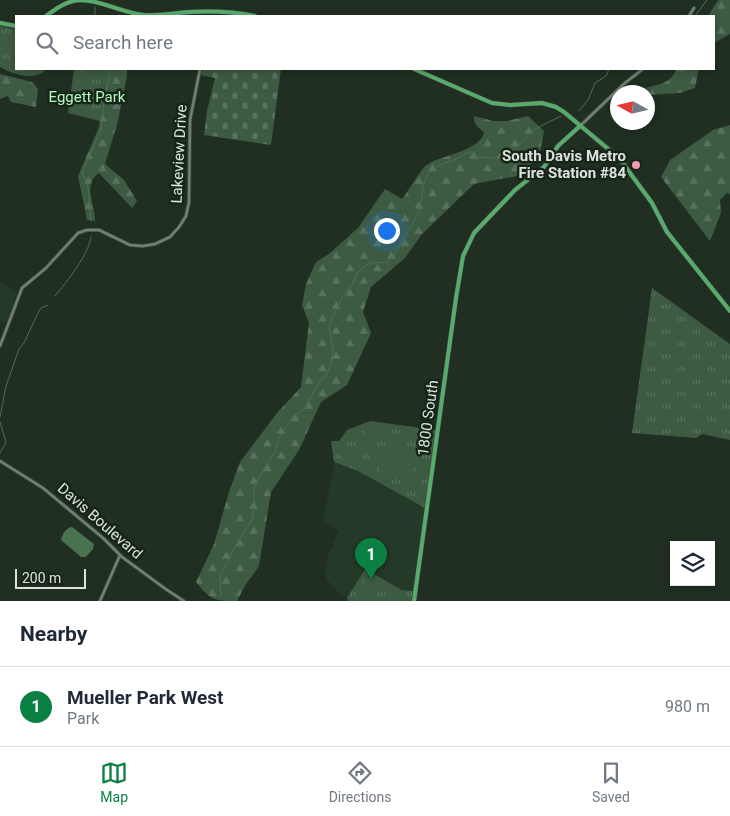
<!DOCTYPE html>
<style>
:root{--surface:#fff;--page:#f2f2f3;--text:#1f2937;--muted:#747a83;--line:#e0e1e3;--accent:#0b8043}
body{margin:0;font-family:Roboto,sans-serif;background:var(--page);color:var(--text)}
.controls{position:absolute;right:15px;bottom:15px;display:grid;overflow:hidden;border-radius:0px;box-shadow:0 2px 8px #0003}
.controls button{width:45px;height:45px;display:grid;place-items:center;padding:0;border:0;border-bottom:1px solid var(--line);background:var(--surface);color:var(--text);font:25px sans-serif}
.compass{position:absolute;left:610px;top:85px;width:45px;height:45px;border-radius:50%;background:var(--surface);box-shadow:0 2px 8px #0003;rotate:278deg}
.scale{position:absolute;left:15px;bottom:12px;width:71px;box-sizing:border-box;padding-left:5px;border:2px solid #dbe4dc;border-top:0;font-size:14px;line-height:18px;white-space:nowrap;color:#dbe4dc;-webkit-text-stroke:4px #172519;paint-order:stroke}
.you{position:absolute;left:386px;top:230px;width:18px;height:18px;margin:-12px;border:4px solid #fff;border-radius:50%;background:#1a73e8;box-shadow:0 0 0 8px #1a73e833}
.badge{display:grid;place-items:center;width:32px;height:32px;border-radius:50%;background:var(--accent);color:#fff;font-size:16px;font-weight:700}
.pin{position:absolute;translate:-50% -41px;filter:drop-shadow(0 1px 2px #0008)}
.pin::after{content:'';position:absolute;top:26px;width:18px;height:15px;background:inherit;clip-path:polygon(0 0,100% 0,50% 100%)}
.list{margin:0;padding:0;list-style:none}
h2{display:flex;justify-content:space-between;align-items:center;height:65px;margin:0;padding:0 20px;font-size:21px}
h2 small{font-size:16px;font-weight:400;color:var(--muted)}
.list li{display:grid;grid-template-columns:32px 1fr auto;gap:15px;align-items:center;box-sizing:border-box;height:80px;padding:0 20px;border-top:1px solid var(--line)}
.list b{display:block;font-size:19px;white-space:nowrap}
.list p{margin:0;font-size:16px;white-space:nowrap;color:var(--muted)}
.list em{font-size:16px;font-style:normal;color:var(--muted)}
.icon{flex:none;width:28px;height:28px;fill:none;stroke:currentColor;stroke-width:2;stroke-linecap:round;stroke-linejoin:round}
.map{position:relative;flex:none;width:730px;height:601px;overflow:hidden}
.search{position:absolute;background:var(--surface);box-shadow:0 2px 8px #0003;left:15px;right:15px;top:15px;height:55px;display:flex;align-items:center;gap:12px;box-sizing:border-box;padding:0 18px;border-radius:0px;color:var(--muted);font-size:19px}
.sheet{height:145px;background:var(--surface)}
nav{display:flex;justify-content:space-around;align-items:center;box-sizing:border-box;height:70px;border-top:1px solid var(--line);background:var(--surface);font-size:14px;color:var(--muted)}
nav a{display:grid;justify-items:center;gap:2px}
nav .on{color:var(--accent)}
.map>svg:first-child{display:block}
.built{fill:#253928}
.grass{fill:url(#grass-tufts)}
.forest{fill:url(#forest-firs)}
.cemetery{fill:url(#cemetery-stones)}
.pitch{fill:#3d5a42}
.water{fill:#48734f}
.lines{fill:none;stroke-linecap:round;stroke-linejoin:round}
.stream{stroke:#48734f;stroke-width:1}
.minor-casing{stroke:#404c41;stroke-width:4}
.major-casing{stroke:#404c41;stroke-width:5}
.minor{stroke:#708072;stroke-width:2.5}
.major{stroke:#59ab6d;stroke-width:4}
.poi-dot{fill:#f09ab6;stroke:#172519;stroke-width:2}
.labels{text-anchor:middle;stroke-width:5;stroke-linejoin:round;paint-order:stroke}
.park-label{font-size:15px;fill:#b3f8bd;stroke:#172519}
.street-label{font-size:15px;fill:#dbe4dc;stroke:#172519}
.poi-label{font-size:15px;font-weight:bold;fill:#dbe4dc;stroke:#172519;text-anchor:end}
</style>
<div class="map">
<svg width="730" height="601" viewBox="0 0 730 601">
<defs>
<pattern id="grass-tufts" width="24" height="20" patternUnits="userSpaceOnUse" patternTransform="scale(1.25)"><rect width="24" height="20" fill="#3d5a42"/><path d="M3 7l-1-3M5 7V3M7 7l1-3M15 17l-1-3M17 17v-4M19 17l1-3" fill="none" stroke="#58725d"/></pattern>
<pattern id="forest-firs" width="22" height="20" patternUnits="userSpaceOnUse" patternTransform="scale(1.25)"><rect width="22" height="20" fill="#3d5a42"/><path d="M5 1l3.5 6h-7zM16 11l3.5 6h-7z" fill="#58725d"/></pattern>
<pattern id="cemetery-stones" width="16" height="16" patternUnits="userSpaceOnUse" patternTransform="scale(1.25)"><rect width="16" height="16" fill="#3d5a42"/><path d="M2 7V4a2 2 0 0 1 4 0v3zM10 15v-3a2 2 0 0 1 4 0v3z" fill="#58725d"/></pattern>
</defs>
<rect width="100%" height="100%" fill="#202f22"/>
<path class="built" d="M 0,281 L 17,293 L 7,322 L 0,321 Z
M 334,462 L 358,471 L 425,508 L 413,591 L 402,590 L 365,569 L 347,598 L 339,593 L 327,580 L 325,574 L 327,558 L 339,531 L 323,522 Z"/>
<path class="grass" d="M 0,26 L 16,29 L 16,69 L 46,69 C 36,82 12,74 0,67 Z
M 74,69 L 107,69 L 100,121 L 68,113 Z
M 652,288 L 730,344 L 730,440 L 702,434 L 696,438 L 632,433 Z
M 370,421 L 436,430 L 425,508 L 358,471 L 334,462 L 331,441 L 339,441 L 347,430 Z
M 365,569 L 402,590 L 413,591 L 412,601 L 348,601 L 347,598 Z"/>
<path class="forest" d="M 718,0 L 730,0 L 730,34 L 714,43 L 714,16 L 708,16 Z
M 107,69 L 127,69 L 127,76 L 118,121 L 105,164 L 124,180 L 137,201 L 132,208 L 99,173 C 82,186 95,202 95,221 L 87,220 L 78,176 L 99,127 Z
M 676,69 L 699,69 L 695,88 L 680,93 L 648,95 L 648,92 L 629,92 L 635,84 L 640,90 C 654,84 671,86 676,69 Z
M 0,74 L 32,82 L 38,89 L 36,107 L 11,102 L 8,96 L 0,99 Z
M 474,116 L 493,121 L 507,121 L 528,116 L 544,131 L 539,157 L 517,176 L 474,184 L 422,234 L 405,258 L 371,287 L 363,312 L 371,333 L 347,385 L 321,402 L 299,450 L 271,492 L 259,566 L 246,584 L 237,601 C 213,601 211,600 196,582 L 214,544 L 229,492 L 240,462 L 277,413 L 301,387 L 309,323 L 302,305 L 306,284 L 316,262 L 329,254 L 358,228 L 385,189 L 402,199 C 408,192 421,168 428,164 C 440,156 482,150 484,132 C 478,127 473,124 474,116 Z
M 730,125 L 730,194 L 727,193 L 720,200 L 721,213 L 710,241 L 661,177 L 670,160 L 713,130 Z"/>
<path class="cemetery" d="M 202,69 L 281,69 L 271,145 L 204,135 L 207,111 L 215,78 L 201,75 Z"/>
<path class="pitch" d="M 378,427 L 379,439 L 365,440 L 364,428 Z
M 343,448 L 360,450 L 362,452 L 359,469 C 348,467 342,460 343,448 Z
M 388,450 L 416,462 L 407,483 L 379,470 Z
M 369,574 L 371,574 L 385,582 C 379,592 370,593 360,589 Z"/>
<path class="water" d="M 72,527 L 94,544 L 93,549 L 86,557 L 81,557 L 61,540 C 62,534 67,527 72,527 Z"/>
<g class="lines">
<path class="stream" d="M 95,16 L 95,7
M 695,16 L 707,0
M 579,111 L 588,100 L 595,83 L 606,76 L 609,69
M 91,221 L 88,187 L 82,173 L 101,129 L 105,94 L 109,79 L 109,69
M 55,296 C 66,283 89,254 91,237
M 0,417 L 6,386 L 19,349 L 24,343 L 37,315 L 41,308 L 48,305
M 0,422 L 6,442 L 0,453
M 221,596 L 220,576 L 238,541 L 252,520 L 254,510 L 254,488 L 256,482 L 275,452 L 279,438 L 293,417 L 304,409 L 320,381 L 326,376 L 331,364 L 333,349 L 329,325 L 342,297 L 352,285 L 357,273 L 369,263 L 387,262 L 393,257 L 420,210 L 423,186 L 428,174 L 439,165 L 454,160 L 468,152 L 475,157 L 495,158 L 517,146 L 535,129 L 561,116"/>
<defs>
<path id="minor" d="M 689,16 L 694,8
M 580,126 L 625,83 L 643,69
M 0,346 L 22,288 L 46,268 L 78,233 L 87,230 L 99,230 L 130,245 L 143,246 L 155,244 L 170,237 L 179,227 L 186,216 L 189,202 L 190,120 L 200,69
M 0,461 L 43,488 L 103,538 L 122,557 L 167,590 L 184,601
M 100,601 L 120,555"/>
<path id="major" d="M 46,16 C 57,8 66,1 80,0 C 102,0 122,13 144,15 C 160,16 174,13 190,12 C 211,11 235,12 255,16
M 0,23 L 16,26
M 414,69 L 492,103 L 510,105 L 542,103 L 556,107 L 564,112 L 619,158 L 652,203 L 667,232 L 730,311
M 414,601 L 456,298 L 463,256 L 474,233 L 515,190 L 544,167 L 558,146 L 580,126"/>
</defs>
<use href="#minor" class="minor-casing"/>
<use href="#major" class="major-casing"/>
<use href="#minor" class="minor"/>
<use href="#major" class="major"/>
</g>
<circle class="poi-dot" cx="636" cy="165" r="5"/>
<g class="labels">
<g class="park-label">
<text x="87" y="102">Eggett Park</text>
</g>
<g class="street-label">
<text transform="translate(179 154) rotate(-87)" y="5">Lakeview Drive</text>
<text transform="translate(428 418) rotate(-82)" y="5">1800 South</text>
<text transform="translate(100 521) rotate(41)" y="5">Davis Boulevard</text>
</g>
<g class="poi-label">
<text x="626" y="161">South Davis Metro<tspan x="626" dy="17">Fire Station #84</tspan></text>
</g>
</g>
</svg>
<div class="controls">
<button><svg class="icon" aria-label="layers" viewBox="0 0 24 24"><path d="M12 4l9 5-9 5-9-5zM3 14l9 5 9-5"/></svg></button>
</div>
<svg class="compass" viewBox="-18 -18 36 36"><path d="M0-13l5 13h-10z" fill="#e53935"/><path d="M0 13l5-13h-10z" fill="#747a83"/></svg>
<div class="scale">200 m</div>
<div class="you"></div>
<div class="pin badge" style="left:371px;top:579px">1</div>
<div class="search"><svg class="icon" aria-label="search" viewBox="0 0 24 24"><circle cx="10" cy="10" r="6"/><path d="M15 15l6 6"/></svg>Search here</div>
</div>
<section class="sheet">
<h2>Nearby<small></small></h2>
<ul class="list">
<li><span class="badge">1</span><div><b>Mueller Park West</b><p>Park</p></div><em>980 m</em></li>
</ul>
</section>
<nav>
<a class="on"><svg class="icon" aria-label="map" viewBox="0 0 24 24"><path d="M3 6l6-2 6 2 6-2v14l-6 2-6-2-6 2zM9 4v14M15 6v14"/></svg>Map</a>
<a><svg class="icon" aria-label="directions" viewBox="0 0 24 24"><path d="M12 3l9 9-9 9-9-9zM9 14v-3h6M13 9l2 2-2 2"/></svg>Directions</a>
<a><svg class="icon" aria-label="saved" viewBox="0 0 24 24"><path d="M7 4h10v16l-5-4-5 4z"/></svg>Saved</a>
</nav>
